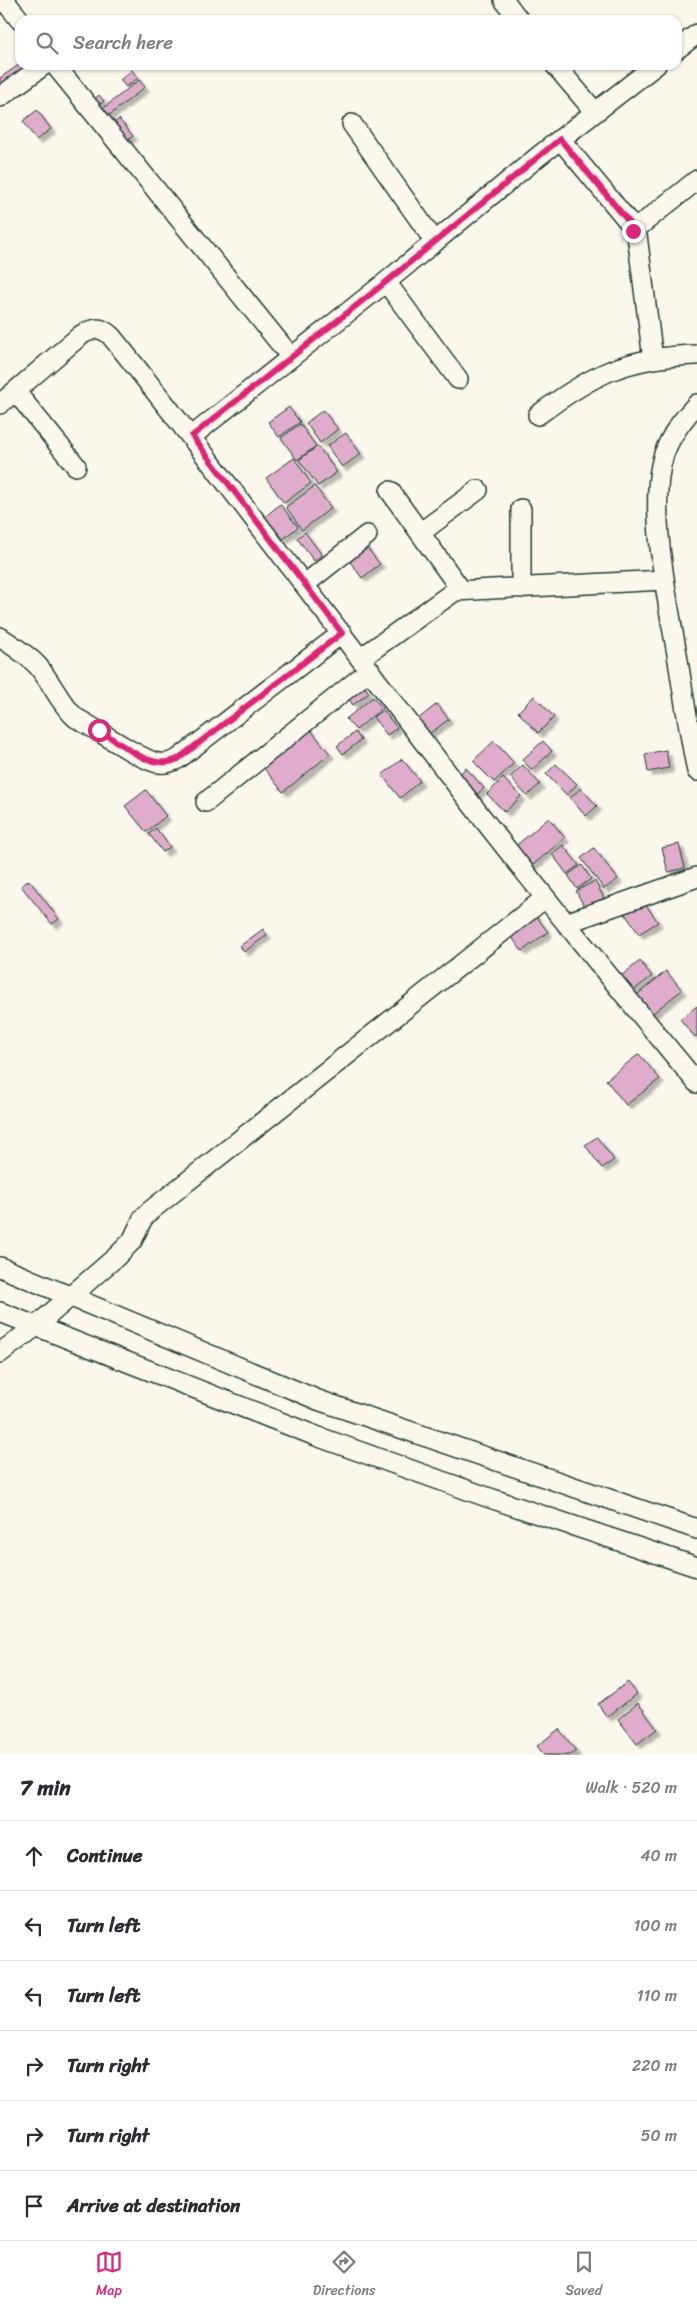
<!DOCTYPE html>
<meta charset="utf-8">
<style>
:root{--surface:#fff;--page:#f2f2f3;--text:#2b2b33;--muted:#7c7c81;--line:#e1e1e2;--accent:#db2777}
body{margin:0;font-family:Sriracha,sans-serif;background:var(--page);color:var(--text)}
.stop{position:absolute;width:15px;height:15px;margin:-11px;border:4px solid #db2777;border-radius:50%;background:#fff}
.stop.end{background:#db2777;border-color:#fff;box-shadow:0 1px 5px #0008}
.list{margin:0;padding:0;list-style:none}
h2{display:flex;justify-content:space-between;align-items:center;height:65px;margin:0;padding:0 20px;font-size:21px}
h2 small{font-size:16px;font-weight:400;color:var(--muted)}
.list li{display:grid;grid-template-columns:32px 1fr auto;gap:15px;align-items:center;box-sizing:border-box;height:70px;padding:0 20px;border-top:1px solid var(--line)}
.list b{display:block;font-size:19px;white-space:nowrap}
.list em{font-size:16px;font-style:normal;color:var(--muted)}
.icon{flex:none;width:28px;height:28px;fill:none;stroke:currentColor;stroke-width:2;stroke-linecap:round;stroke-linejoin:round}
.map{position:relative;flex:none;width:697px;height:1755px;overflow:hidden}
.search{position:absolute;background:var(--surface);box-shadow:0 1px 4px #0004;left:15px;right:15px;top:15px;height:55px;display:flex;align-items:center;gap:12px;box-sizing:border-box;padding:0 18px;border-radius:15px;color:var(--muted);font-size:19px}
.sheet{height:485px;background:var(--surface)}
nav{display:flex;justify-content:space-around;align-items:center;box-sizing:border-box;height:70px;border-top:1px solid var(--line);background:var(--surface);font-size:14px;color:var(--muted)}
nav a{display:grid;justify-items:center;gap:2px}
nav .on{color:var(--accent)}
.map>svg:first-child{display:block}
.building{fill:#dfadcb;stroke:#1f3d34;filter:url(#shadow)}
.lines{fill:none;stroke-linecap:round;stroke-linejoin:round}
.minor-casing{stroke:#1f3d34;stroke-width:22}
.minor{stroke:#fbf7ec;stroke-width:19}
.route{stroke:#db2777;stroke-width:6}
</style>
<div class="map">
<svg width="697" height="1755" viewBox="0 0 697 1755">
<defs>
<filter id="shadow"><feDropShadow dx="4.5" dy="4.5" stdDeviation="1" flood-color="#0004"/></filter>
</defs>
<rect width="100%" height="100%" fill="#fbf7ec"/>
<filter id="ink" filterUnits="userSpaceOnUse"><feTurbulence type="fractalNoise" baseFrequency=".02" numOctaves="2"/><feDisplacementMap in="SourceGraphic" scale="10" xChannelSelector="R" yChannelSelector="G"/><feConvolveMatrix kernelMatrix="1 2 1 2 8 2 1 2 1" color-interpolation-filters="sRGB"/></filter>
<g filter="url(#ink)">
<path class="building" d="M 20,64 L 35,65 L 0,91 L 0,78 Z
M 132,70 L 138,78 L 126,87 L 120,80 Z
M 139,80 L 145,87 L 102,121 L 96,114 Z
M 99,95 L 104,101 L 94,109 L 90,103 Z
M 37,110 L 51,129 L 36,140 L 23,121 Z
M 119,119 L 133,136 L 123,143 L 110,127 Z
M 289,407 L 300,422 L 279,437 L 268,422 Z
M 323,410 L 338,429 L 320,443 L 306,423 Z
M 300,424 L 316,446 L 297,460 L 281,438 Z
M 346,433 L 361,454 L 342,467 L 327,446 Z
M 318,446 L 337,472 L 318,486 L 299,460 Z
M 294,458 L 311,483 L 284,503 L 266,478 Z
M 315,486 L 331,508 L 302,530 L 286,507 Z
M 280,504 L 298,527 L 283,539 L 265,517 Z
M 305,532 L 322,555 L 314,561 L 297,538 Z
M 363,543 L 380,564 L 362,578 L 346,556 Z
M 360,681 L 369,693 L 353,705 L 344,693 Z
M 534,696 L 554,717 L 538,733 L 518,712 Z
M 373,697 L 382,708 L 356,730 L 346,719 Z
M 437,704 L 449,719 L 424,738 L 413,723 Z
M 383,710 L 397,728 L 387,735 L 373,717 Z
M 310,729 L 330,754 L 283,792 L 263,767 Z
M 355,732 L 361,740 L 343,754 L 337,746 Z
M 494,741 L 514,763 L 494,782 L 473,761 Z
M 543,741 L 552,751 L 532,770 L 522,760 Z
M 666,750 L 669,768 L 648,772 L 645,754 Z
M 402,759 L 420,781 L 400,798 L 382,775 Z
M 556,764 L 577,784 L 567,795 L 546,774 Z
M 523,765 L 540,784 L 527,796 L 510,777 Z
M 466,768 L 484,788 L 474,797 L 456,777 Z
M 503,778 L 521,796 L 505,812 L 487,794 Z
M 581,788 L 597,806 L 586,816 L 570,798 Z
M 146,790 L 166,816 L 146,832 L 125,806 Z
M 549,818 L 565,838 L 528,869 L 512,849 Z
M 156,828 L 170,847 L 163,852 L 149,834 Z
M 679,844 L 685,868 L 668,872 L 662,848 Z
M 563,845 L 579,865 L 567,874 L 552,854 Z
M 594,848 L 618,879 L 604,889 L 581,858 Z
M 582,865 L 591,879 L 577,889 L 568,875 Z
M 29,880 L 59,919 L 52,924 L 21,886 Z
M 595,881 L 604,898 L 585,908 L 576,891 Z
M 641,898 L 658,922 L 639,934 L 623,911 Z
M 534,913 L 548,932 L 522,951 L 508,932 Z
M 263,929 L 267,935 L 244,952 L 240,946 Z
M 640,961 L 652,976 L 629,994 L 617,979 Z
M 666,971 L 682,990 L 648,1017 L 633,998 Z
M 697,1006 L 697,1036 L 695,1037 L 680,1019 Z
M 639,1054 L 660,1079 L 626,1105 L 606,1080 Z
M 597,1137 L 614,1160 L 602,1168 L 585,1145 Z
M 628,1682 L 637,1694 L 607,1717 L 598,1704 Z
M 638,1703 L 657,1729 L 637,1744 L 618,1719 Z
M 559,1729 L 576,1751 L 570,1755 L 544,1755 L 537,1746 Z"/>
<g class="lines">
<defs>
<path id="minor" d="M 4,0 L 20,20
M 504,0 L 519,20
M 677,49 L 697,34
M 55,65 L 291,357
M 555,65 L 595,112
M 0,97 L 44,65
M 352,124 L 435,242
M 560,139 L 633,227 L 633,231 L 637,235 L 653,359
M 633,231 L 697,180
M 386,282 L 458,379
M 16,392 L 76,466
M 0,404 L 81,335 C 94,328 100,326 111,336 C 226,478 334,626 446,771 C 527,877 612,980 697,1083
M 697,404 C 683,419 671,434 664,454 C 647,504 668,603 677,654 C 683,693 689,732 697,771
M 538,415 C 593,374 626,357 697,355
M 192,436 L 386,282 L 540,155 L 656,65
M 390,491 L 461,590
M 420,533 L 478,490
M 305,584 L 367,535
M 521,588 L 521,509
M 0,637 C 13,646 26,654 37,665 C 52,682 59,703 76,718 C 94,727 143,762 159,763 C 167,764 171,762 178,759 L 342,633
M 361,658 L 455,591 L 664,580
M 206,802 L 370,670
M 566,923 L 697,877
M 0,1267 L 318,1400 L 697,1529
M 0,1312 L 316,1436 L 487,1497 L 697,1567
M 0,1353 L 35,1327 L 116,1257 L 132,1241 L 143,1218 L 150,1211 L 545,898"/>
</defs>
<use href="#minor" class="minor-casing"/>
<use href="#minor" class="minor"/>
</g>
</g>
<g class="lines" filter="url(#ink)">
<path class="route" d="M 99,730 C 122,744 151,772 178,759 L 342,633 L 192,436 L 386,282 L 560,139 L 633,227 L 633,231"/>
</g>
</svg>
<div class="stop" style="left:99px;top:730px"></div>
<div class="stop end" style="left:633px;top:231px"></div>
<div class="search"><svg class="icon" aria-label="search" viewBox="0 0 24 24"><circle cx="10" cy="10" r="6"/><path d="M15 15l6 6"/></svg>Search here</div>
</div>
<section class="sheet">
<h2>7 min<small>Walk · 520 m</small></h2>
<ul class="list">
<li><svg class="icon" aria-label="ahead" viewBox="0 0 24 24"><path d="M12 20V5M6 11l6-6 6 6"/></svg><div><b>Continue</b></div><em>40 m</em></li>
<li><svg class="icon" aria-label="left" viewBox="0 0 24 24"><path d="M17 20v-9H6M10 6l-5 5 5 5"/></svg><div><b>Turn left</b></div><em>100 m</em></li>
<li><svg class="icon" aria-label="left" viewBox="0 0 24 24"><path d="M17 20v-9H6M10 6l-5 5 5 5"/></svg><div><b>Turn left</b></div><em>110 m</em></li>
<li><svg class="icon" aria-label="right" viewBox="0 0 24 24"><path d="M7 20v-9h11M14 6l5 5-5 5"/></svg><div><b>Turn right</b></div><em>220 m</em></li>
<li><svg class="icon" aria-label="right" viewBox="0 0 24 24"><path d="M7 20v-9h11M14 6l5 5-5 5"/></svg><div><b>Turn right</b></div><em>50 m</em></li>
<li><svg class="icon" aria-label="arrive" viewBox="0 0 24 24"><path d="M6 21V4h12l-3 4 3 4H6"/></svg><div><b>Arrive at destination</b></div></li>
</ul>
</section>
<nav>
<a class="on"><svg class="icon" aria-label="map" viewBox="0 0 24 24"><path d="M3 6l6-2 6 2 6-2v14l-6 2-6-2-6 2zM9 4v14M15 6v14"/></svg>Map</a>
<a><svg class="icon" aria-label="directions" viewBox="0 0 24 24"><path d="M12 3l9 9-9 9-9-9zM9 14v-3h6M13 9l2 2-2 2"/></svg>Directions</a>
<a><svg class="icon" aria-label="saved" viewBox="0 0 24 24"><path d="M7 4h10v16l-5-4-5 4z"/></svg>Saved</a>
</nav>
